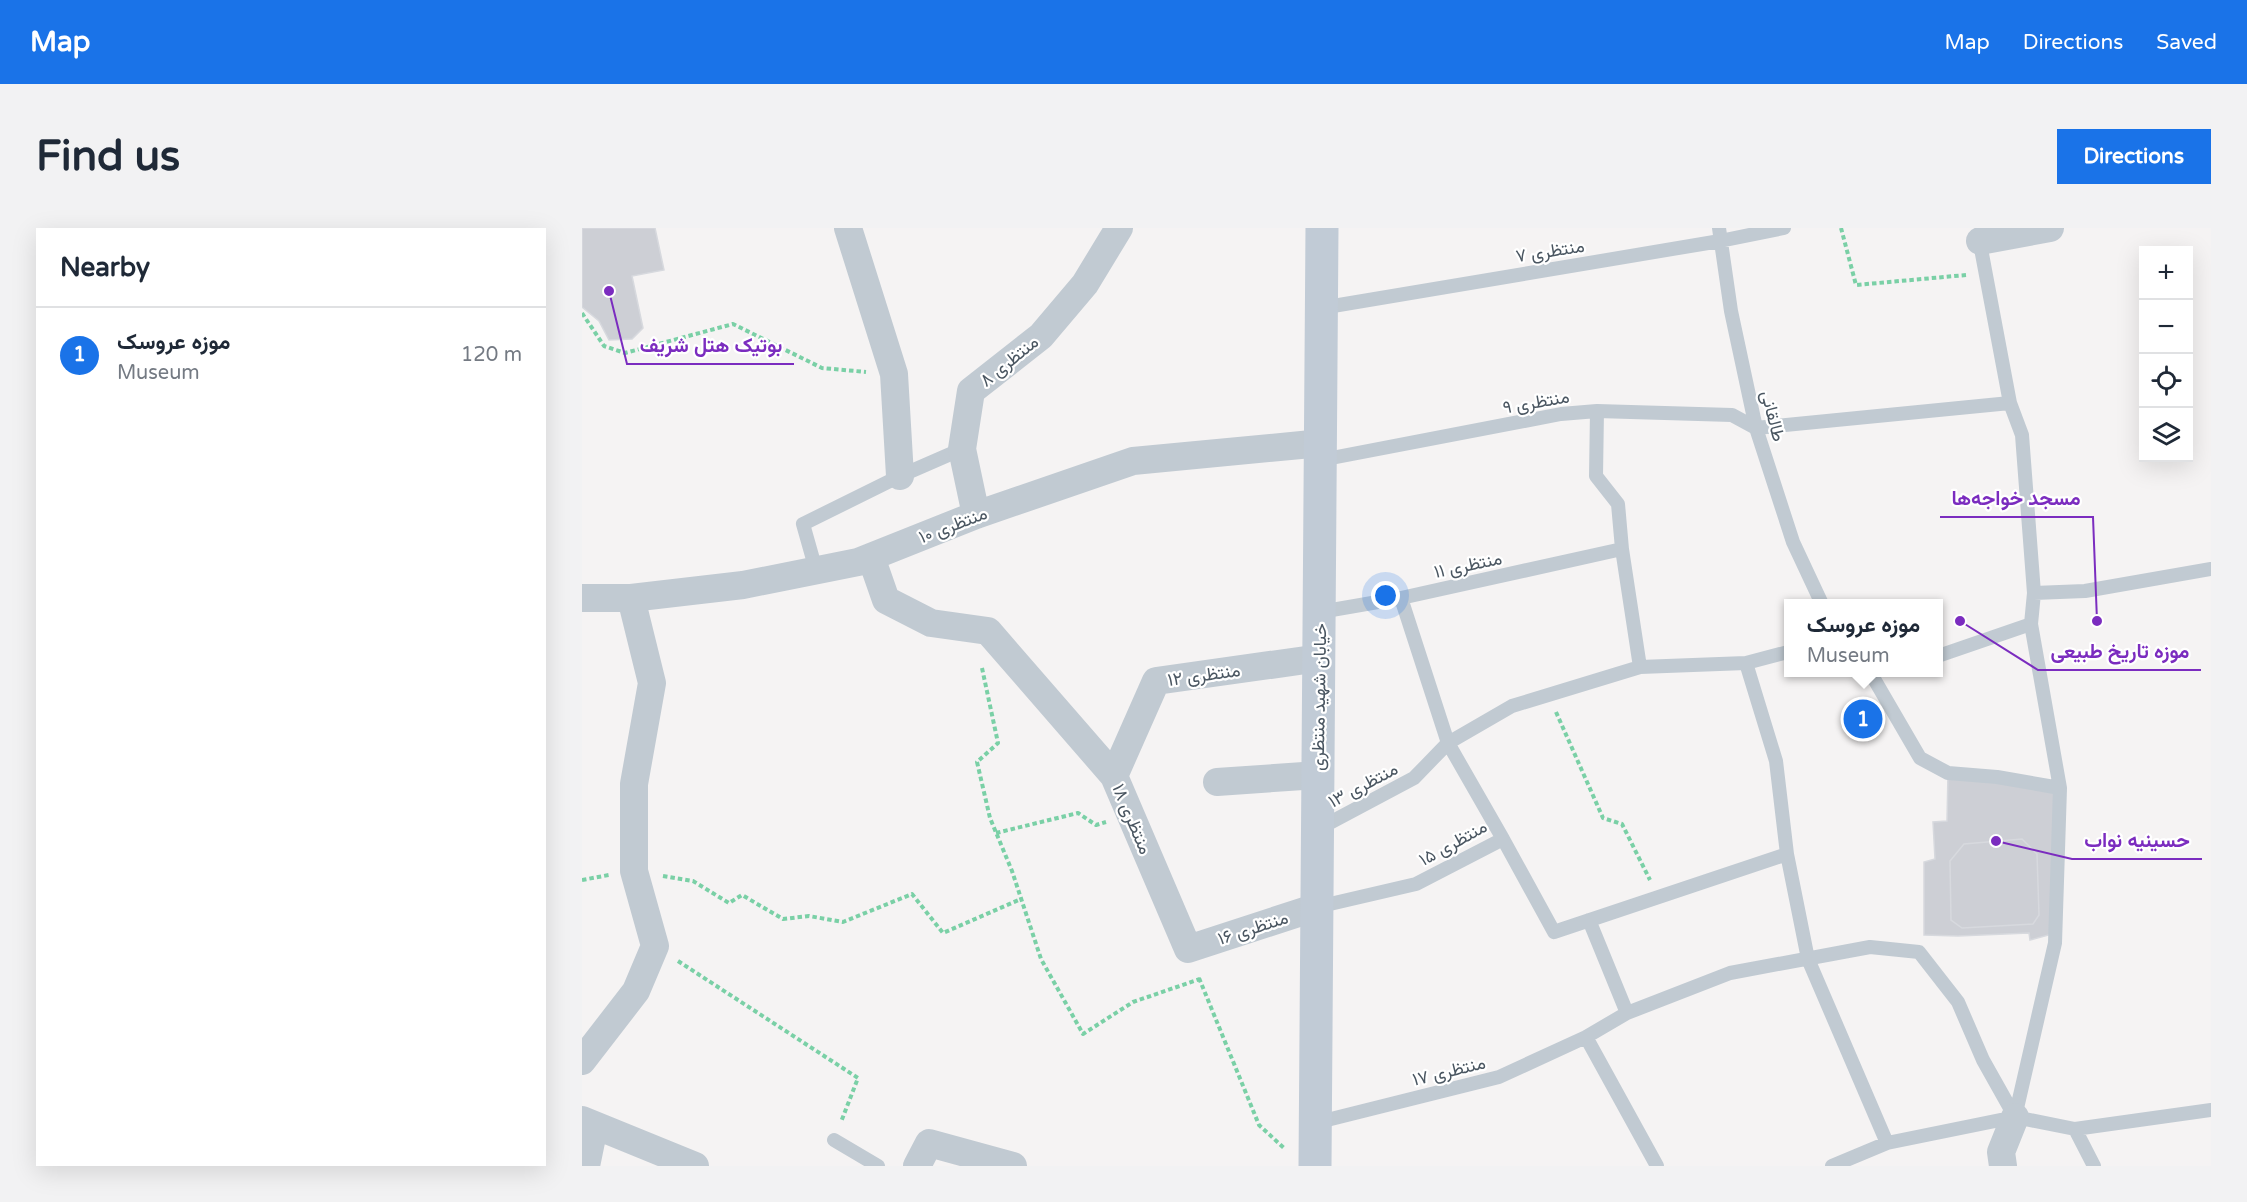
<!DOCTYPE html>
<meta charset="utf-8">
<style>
:root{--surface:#fff;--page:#f2f2f3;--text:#1f2937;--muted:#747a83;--line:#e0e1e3;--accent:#1a73e8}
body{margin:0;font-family:"Varela Round",Vazirmatn,sans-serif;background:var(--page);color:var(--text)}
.controls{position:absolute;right:18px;top:18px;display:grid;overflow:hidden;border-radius:0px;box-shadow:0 6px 24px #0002}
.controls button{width:54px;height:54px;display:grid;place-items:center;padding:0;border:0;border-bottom:2px solid var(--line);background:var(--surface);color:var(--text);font:30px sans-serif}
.you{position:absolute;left:804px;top:368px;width:21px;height:21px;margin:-15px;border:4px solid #fff;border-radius:50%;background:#1a73e8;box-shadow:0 0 0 9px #1a73e833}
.badge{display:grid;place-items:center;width:39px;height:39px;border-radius:50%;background:var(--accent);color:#fff;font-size:20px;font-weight:700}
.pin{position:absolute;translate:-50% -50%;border:3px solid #fff;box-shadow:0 2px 6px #0006}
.popup{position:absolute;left:1202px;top:371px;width:159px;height:78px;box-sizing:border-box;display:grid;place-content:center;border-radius:0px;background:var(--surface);filter:drop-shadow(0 2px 4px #0005);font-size:20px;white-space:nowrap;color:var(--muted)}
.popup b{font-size:22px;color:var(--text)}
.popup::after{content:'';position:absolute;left:50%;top:100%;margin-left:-12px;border:12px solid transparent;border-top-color:var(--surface)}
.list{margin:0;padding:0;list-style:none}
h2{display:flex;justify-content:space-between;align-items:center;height:78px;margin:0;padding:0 24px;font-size:26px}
h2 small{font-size:20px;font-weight:400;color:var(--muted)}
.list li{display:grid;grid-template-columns:39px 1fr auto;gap:18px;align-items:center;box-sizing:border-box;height:96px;padding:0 24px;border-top:2px solid var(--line)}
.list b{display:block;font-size:22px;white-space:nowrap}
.list p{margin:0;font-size:20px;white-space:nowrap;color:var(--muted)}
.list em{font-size:20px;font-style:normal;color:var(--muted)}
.icon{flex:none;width:33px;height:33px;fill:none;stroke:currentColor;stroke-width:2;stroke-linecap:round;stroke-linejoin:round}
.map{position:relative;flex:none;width:1629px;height:938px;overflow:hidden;border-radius:0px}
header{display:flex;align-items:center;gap:36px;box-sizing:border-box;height:84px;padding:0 30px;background:var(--accent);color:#fff}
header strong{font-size:28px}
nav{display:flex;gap:33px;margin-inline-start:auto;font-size:21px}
.intro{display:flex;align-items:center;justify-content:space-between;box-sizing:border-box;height:144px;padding:0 36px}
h1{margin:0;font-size:42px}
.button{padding:15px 27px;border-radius:0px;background:var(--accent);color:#fff;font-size:21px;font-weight:700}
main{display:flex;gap:36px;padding:0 36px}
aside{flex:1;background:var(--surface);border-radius:0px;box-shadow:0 6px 24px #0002}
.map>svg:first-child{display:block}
.building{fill:#cdcfd5;stroke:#d7d9de;stroke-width:1.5}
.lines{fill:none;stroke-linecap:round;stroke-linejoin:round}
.path{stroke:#7ad0a6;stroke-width:4;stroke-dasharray:4.5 3;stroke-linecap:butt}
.lane{stroke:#c1cad2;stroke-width:14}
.street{stroke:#c1cad2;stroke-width:28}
.secondary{stroke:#c1cbd6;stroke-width:33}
.labels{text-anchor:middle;stroke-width:4.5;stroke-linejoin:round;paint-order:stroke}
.street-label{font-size:18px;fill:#4a5661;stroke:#fff}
.leader{fill:none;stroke:#7b2cbf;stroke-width:2}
.callout-dot{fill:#7b2cbf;stroke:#fff;stroke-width:2}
.callout-label{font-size:20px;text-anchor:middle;font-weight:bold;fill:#7b2cbf;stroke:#fff;stroke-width:4.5;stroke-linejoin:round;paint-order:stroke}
</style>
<header>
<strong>Map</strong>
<nav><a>Map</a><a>Directions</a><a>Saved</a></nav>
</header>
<div class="intro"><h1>Find us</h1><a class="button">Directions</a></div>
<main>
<aside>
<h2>Nearby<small></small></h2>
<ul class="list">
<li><span class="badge">1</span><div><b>موزه عروسک</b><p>Museum</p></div><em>120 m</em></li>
</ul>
</aside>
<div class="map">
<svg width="1629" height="938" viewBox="0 0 1629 938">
<rect width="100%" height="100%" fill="#f5f3f3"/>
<path class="building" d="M 0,0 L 73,0 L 82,42 L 50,48 L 61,100 L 50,111 L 27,112 L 17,93 L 0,79 Z
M 1366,545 L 1478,560 L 1474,705 L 1448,712 L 1447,705 L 1376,708 L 1342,707 L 1342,634 L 1353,631 L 1351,594 L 1365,593 Z
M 1440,611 L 1455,626 L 1457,687 L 1451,696 L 1380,700 L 1369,692 L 1368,633 L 1382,616 Z"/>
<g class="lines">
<path class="path" d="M 1259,0 L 1274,57 L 1384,47
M 0,85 L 22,118 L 43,125 L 151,96 L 240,140 L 284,144
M 400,440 L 416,515 L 395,534 L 408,590 L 430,643 L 459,731 L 501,806 L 551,774 L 618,751
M 974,484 L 1021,590 L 1040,596 L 1068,652
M 414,605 L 496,585 L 514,597 L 524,594
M 81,648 L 111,653 L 147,675 L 160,667 L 201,691 L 227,688 L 261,694 L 330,666 L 361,705 L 439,671
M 0,652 L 27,647
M 96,733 L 276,850 L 259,894
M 617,750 L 677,897 L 703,921"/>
<path class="lane" d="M 1137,0 L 1149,83 L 1174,200 L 1211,314 L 1240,376
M 1397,10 L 1428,175 L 1440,207 L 1452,365 L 1449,396 L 1478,560 L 1473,715 L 1433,889
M 739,80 L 1138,13 L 1202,0
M 1015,183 L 1014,248 L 1036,276 L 1040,321 L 1058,439
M 739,232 L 979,186 L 1015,183 L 1150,187 L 1174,200 L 1428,175
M 234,342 L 221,296 L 318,248 L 380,221
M 1452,365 L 1503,363 L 1629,341
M 738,384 L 819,370 L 1040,321
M 1356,428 L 1449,396
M 1164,435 L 1194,533 L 1205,626 L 1226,731 L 1305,915
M 1288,444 L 1338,530 L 1366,545 L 1415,549 L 1478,560
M 738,600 L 832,550 L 866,515 L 930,478 L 1058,439 L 1164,435 L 1206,424
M 921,611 L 972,704 L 1205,626
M 735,679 L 834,656 L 921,611 L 866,515 L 819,370
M 1007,692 L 1045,785
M 733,895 L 917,849 L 1004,809
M 1493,901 L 1512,938
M 252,912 L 296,938
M 1075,938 L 1004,809 L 1045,785 L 1148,745 L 1288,719 L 1337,724 L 1376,774 L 1401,832 L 1433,889
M 1250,938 L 1305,915 L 1433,889 L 1493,901 L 1629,882"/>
<path class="street" d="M 266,0 L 312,146 L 318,248
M 1398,13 L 1468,0
M 394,287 L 380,221 L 389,163 L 459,108 L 503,56 L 537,0
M 289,329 L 304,372 L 349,395 L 406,403 L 532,548 L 606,721 L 735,679
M 0,370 L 49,370 L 161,357 L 276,334 L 394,287 L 551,233 L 740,215
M 532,548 L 574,453 L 738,430
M 635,554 L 736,547
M 0,833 L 54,763 L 73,718 L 52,643 L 52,556 L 70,455 L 49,370
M 0,892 L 113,938
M 4,938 L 12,899
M 335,938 L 347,915 L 431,938
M 1421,938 L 1419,924 L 1433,889"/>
<path class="secondary" d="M 733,938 L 740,0"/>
</g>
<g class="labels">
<g class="street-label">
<text transform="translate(968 23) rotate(-9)" y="6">منتظری ۷</text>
<text transform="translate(427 133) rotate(-39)" y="6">منتظری ۸</text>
<text transform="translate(954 174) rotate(-10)" y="6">منتظری ۹</text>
<text transform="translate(1191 188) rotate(76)" y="6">طالقانی</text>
<text transform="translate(371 297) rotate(-21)" y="6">منتظری ۱۰</text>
<text transform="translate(886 337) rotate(-12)" y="6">منتظری ۱۱</text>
<text transform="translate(622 447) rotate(-8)" y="6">منتظری ۱۲</text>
<text transform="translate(737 469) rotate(-89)" y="6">خیابان شهید منتظری</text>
<text transform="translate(781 557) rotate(-28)" y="6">منتظری ۱۳</text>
<text transform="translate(550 591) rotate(67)" y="6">منتظری ۱۸</text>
<text transform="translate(871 615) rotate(-29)" y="6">منتظری ۱۵</text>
<text transform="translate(671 700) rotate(-18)" y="6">منتظری ۱۶</text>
<text transform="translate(867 843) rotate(-14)" y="6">منتظری ۱۷</text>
</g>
</g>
<path class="leader" d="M27 63L45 136H212M1515 393L1511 289H1358M1378 393L1456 442H1619M1414 613L1490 631H1620"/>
<g class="callout-dot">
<circle cx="27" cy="63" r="6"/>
<circle cx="1515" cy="393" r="6"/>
<circle cx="1378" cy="393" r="6"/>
<circle cx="1414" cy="613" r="6"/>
</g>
<g class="callout-label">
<text x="129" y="124">بوتیک هتل شریف</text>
<text x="1434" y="277">مسجد خواجه‌ها</text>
<text x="1538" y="430">موزه تاریخ طبیعی</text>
<text x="1555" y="619">حسینیه نواب</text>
</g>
</svg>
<div class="controls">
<button>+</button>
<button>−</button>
<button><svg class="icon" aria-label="locate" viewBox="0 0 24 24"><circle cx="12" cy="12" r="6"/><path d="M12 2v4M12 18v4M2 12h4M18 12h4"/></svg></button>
<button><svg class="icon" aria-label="layers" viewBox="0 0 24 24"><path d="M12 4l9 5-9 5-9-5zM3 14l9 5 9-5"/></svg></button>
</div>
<div class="you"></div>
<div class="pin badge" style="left:1281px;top:491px">1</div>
<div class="popup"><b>موزه عروسک</b>Museum</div>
</div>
</main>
